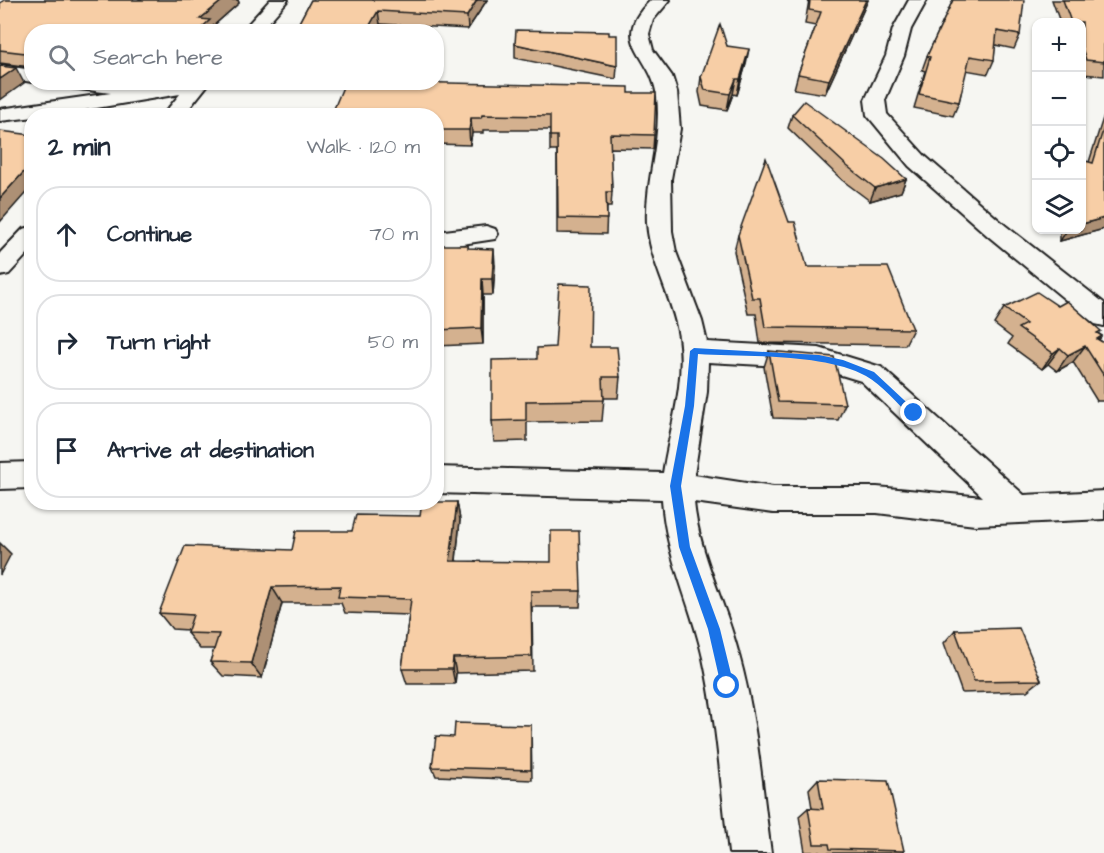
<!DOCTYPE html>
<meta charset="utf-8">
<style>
:root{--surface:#fff;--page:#f2f2f3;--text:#1f2937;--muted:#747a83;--line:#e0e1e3}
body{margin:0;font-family:"Architects Daughter",sans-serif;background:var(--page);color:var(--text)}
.controls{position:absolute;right:18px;top:18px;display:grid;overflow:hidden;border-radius:12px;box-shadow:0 2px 4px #0004}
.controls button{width:54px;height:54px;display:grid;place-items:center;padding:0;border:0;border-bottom:2px solid var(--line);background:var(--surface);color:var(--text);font:30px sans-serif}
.stop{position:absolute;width:18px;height:18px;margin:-14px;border:4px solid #1a73e8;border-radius:50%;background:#fff}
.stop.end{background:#1a73e8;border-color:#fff;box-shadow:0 2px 6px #0008}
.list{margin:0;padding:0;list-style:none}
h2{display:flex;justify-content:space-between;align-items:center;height:78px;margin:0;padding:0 24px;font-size:26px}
h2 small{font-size:20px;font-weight:400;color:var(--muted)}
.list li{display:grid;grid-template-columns:39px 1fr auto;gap:18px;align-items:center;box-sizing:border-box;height:96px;margin:0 12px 12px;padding:0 12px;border:2px solid var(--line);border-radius:24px}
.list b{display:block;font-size:22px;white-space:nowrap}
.list em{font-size:20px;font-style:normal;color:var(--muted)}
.icon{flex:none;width:33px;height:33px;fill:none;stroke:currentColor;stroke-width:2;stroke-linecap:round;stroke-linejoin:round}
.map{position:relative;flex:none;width:1104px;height:853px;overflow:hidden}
.search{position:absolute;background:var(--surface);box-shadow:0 2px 4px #0004;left:24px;top:24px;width:420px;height:66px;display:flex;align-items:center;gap:15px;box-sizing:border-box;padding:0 21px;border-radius:24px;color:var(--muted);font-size:22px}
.panel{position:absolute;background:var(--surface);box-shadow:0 2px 4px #0004;left:24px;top:108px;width:420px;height:402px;border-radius:24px}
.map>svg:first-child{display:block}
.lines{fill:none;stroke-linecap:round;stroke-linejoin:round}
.street-casing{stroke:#1c1c1c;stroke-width:4}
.street{fill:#f6f6f2;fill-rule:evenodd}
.wall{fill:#d4b18f;stroke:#1c1c1c;stroke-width:1.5}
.shaded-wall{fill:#ad9074;stroke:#1c1c1c;stroke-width:1.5}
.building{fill:#f7cea6;stroke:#1c1c1c;stroke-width:1.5}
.route{fill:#1a73e8}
</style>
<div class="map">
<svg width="1104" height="853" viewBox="0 0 1104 853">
<rect width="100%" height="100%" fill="#f6f6f2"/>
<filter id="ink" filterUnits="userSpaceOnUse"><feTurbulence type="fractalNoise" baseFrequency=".0167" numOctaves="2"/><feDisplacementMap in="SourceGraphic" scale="12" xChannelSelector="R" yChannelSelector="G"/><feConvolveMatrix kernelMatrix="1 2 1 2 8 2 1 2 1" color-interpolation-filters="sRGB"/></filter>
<g filter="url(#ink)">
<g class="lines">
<defs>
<path id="street" d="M 270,0 L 288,0 L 260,32 L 241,32 Z
M 651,0 L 670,0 L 653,20 L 649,34 L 653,50 L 672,76 L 677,92 L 680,129 L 671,179 L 672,231 L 676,252 L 702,321 L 707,342 L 819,348 L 881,367 L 1024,495 L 1104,491 L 1104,519 L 975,525 L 877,513 L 773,513 L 694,502 C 699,555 726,603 739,655 C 757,719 762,787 771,853 L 729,853 C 721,788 717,722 703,658 C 691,604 665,554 662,499 L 436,493 L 436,467 L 663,473 C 670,428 686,382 679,337 C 673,298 650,264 647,223 C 645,180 662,140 657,97 C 653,55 607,42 651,0 ZM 708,362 L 818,368 L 861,381 L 983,497 L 877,487 L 773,487 L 694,475 L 707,392 Z
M 909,0 L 927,0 L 911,29 L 904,56 L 885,100 L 887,114 L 925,156 L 1006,226 L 1104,303 L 1104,326 L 1095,324 L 988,236 L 909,166 L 867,115 L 865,100 L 886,56 L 893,29 Z
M 0,65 L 32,70 L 32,82 L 0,77 Z
M 62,82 L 118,82 L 144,86 L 210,82 L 183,116 L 162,116 L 180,94 L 61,114 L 0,121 L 0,109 L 111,93 L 71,88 Z
M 486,226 L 495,229 L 498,234 L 495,239 L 436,248 L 436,232 Z
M 32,227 L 32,249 L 9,274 L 0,276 L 0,253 L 23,229 Z
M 32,462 L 32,488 L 0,489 L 0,463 Z"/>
</defs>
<use href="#street" class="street-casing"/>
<use href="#street" class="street"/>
</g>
<path class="wall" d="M 5,0 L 238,0 L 239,3 L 212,27 L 214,32 L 32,32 L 32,71 L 30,67 L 0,63 L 0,3 Z
M 311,0 L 487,0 L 468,29 L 380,24 L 376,32 L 294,32 Z
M 809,0 L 868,0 L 825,94 L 794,89 L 798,74 L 816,26 L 805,24 Z
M 953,0 L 1020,35 L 1014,49 L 995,45 L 994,60 L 988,74 L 966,70 L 959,102 L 953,116 L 914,108 L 925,71 L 922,70 L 927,56 Z
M 1052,0 L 1104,0 L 1104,76 L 1082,74 L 1082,22 L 1060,22 Z
M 515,44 L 617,66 L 616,79 L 515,58 Z
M 727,46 L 746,64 L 737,95 L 733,94 L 727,110 L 702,106 L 699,92 L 701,77 Z
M 629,93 L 654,135 L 653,149 L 610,148 L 612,192 L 611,207 L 607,207 L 606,234 L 557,233 L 557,151 L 550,151 L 550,130 L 483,130 L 483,133 L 472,133 L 470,145 L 436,144 L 436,116 Z
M 792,115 L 906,179 L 901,192 L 870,201 L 842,180 L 788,128 Z
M 1104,115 L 1104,229 L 1060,241 L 1060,230 L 1082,230 L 1089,162 Z
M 789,222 L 807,267 L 913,329 L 905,345 L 760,343 L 756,314 L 748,314 L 734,251 L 738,235 Z
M 468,245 L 468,248 L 495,265 L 493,295 L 483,295 L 483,344 L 436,346 L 436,250 Z
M 1058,306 L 1102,336 L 1099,340 L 1104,343 L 1104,401 L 1097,401 L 1073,362 L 1057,371 L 1048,364 L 1042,369 L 1008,344 L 1012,338 L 994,324 L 1004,308 Z
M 590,347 L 620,377 L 618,398 L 604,398 L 602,421 L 527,422 L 527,441 L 494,442 L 492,421 L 537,359 Z
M 769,351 L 845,404 L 838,420 L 773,418 L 764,367 Z
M 457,502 L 460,520 L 456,561 L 581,591 L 580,607 L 532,607 L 533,671 L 456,673 L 455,684 L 407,684 L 402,669 L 409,615 L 345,613 L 341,603 L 282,603 L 262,678 L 223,676 L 210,662 L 214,649 L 200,649 L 187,633 L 188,630 L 172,629 L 159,613 L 292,550 L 352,531 L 420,516 Z
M 955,630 L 1041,680 L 1027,691 L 962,693 L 944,643 Z
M 531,725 L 532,780 L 436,776 L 432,767 L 454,737 Z
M 818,779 L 904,851 L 902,853 L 820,853 L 819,852 L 805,852 L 799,816 L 808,808 L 812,808 L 809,789 Z"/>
<path class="shaded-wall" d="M 223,0 L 238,0 L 239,3 L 212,27 L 214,32 L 197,32 L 200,19 Z
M 477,0 L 487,0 L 468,29 L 467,16 Z
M 866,0 L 868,0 L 825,94 L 829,80 Z
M 378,11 L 380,24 L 376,32 L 366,32 Z
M 749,49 L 746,64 L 737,95 L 740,79 Z
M 16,68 L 24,83 L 0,100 L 0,79 Z
M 736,79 L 733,94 L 727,110 L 730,94 Z
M 471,118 L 472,133 L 470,145 L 469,130 Z
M 32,163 L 32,186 L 0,222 L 0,198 Z
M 906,179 L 901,192 L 870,201 L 875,188 Z
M 1104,218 L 1104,229 L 1060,241 L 1067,230 L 1082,230 L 1082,224 Z
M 494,249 L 495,265 L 493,295 L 492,279 Z
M 482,279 L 483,295 L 483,344 L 481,328 Z
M 1085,346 L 1073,362 L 1057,371 L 1068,355 Z
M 1060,348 L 1048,364 L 1042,369 L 1053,353 Z
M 457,502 L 460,520 L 454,578 L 450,561 Z
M 0,543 L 11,554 L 0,575 Z
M 272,587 L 282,603 L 262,678 L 251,663 Z
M 453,658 L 456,673 L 455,684 L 452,669 Z"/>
<path class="building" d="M 5,0 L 223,0 L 200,19 L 210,20 L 197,32 L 32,32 L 32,62 L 27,62 L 25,53 L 0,50 L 0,3 Z
M 311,0 L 477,0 L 467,16 L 378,11 L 366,32 L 294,32 Z
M 810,0 L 866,0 L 829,80 L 798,74 L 821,12 L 809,10 Z
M 953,0 L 1024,0 L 1020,35 L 997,31 L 994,60 L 970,56 L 959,102 L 919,94 L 930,57 L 927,56 Z
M 1063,0 L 1104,0 L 1104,62 L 1086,60 L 1082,48 L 1082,22 L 1071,22 Z
M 720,24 L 727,46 L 749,49 L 740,79 L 736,79 L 730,94 L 705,90 L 701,77 Z
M 516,30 L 609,32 L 609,35 L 617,35 L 617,66 L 515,44 Z
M 0,66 L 16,68 L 0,79 Z
M 345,82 L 404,82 L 629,87 L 629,93 L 656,93 L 654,135 L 610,134 L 612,192 L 606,192 L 607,219 L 558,218 L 557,136 L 550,136 L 550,116 L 482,115 L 481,118 L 471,118 L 469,130 L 436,130 L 436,116 L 331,116 Z
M 804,101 L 884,159 L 906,179 L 875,188 L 847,166 L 792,115 Z
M 1104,127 L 1104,218 L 1082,224 L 1082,160 L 1093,163 Z
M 0,131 L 32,135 L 32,163 L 0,198 Z
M 766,158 L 789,222 L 795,222 L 807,267 L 888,267 L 913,329 L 765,327 L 760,298 L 752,298 L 738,235 Z
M 438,245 L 468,245 L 468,248 L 494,249 L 492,279 L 482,279 L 481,328 L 436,330 L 436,250 Z
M 559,284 L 591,285 L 590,347 L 617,347 L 620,377 L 603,377 L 604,400 L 526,401 L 526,420 L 492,421 L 492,360 L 537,359 L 537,348 L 555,347 Z
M 1037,292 L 1058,306 L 1067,301 L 1101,331 L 1097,333 L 1102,336 L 1097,339 L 1104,343 L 1104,376 L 1085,346 L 1068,355 L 1060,348 L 1053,353 L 1018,328 L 1026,324 L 1004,308 Z
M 769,351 L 834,357 L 845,404 L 778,402 Z
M 422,502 L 457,502 L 450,561 L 551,562 L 551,531 L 579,531 L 581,591 L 531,591 L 532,656 L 453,658 L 452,669 L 402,669 L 411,599 L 338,597 L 340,586 L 272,587 L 251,663 L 210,662 L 219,634 L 187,633 L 193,615 L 159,613 L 185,546 L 292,550 L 296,531 L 352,531 L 356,515 L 420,516 Z
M 1019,628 L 1041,680 L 974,681 L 955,630 Z
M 455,723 L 531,725 L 531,770 L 432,767 L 436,736 L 454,737 Z
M 818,779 L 888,781 L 904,851 L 830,849 L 829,844 L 814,844 L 808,808 L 823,809 Z"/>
</g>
<path class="route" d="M 694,348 L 819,355 L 843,360 L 874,372 L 918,413 L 910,416 C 897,403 882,385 866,376 C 824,353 746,357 698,354 L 694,406 L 681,486 L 690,547 L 720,629 L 734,686 L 727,692 L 721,686 L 708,629 L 679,547 L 670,486 L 685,406 L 690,351 Z"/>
</svg>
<div class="controls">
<button>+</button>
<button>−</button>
<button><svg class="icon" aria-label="locate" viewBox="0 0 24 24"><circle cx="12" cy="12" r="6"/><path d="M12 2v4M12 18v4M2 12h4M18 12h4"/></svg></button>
<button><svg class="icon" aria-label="layers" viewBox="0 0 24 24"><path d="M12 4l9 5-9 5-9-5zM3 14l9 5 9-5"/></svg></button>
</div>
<div class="stop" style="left:727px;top:686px"></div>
<div class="stop end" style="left:914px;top:413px"></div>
<div class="search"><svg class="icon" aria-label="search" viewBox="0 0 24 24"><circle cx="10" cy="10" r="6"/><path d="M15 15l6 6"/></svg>Search here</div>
<section class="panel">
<h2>2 min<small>Walk · 120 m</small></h2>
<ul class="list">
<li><svg class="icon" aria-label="ahead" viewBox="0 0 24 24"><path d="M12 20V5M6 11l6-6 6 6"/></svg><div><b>Continue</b></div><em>70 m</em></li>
<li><svg class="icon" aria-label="right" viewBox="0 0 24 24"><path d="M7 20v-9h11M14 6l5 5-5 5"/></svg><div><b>Turn right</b></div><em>50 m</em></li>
<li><svg class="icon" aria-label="arrive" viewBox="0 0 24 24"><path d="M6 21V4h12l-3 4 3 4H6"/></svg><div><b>Arrive at destination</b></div></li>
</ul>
</section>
</div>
